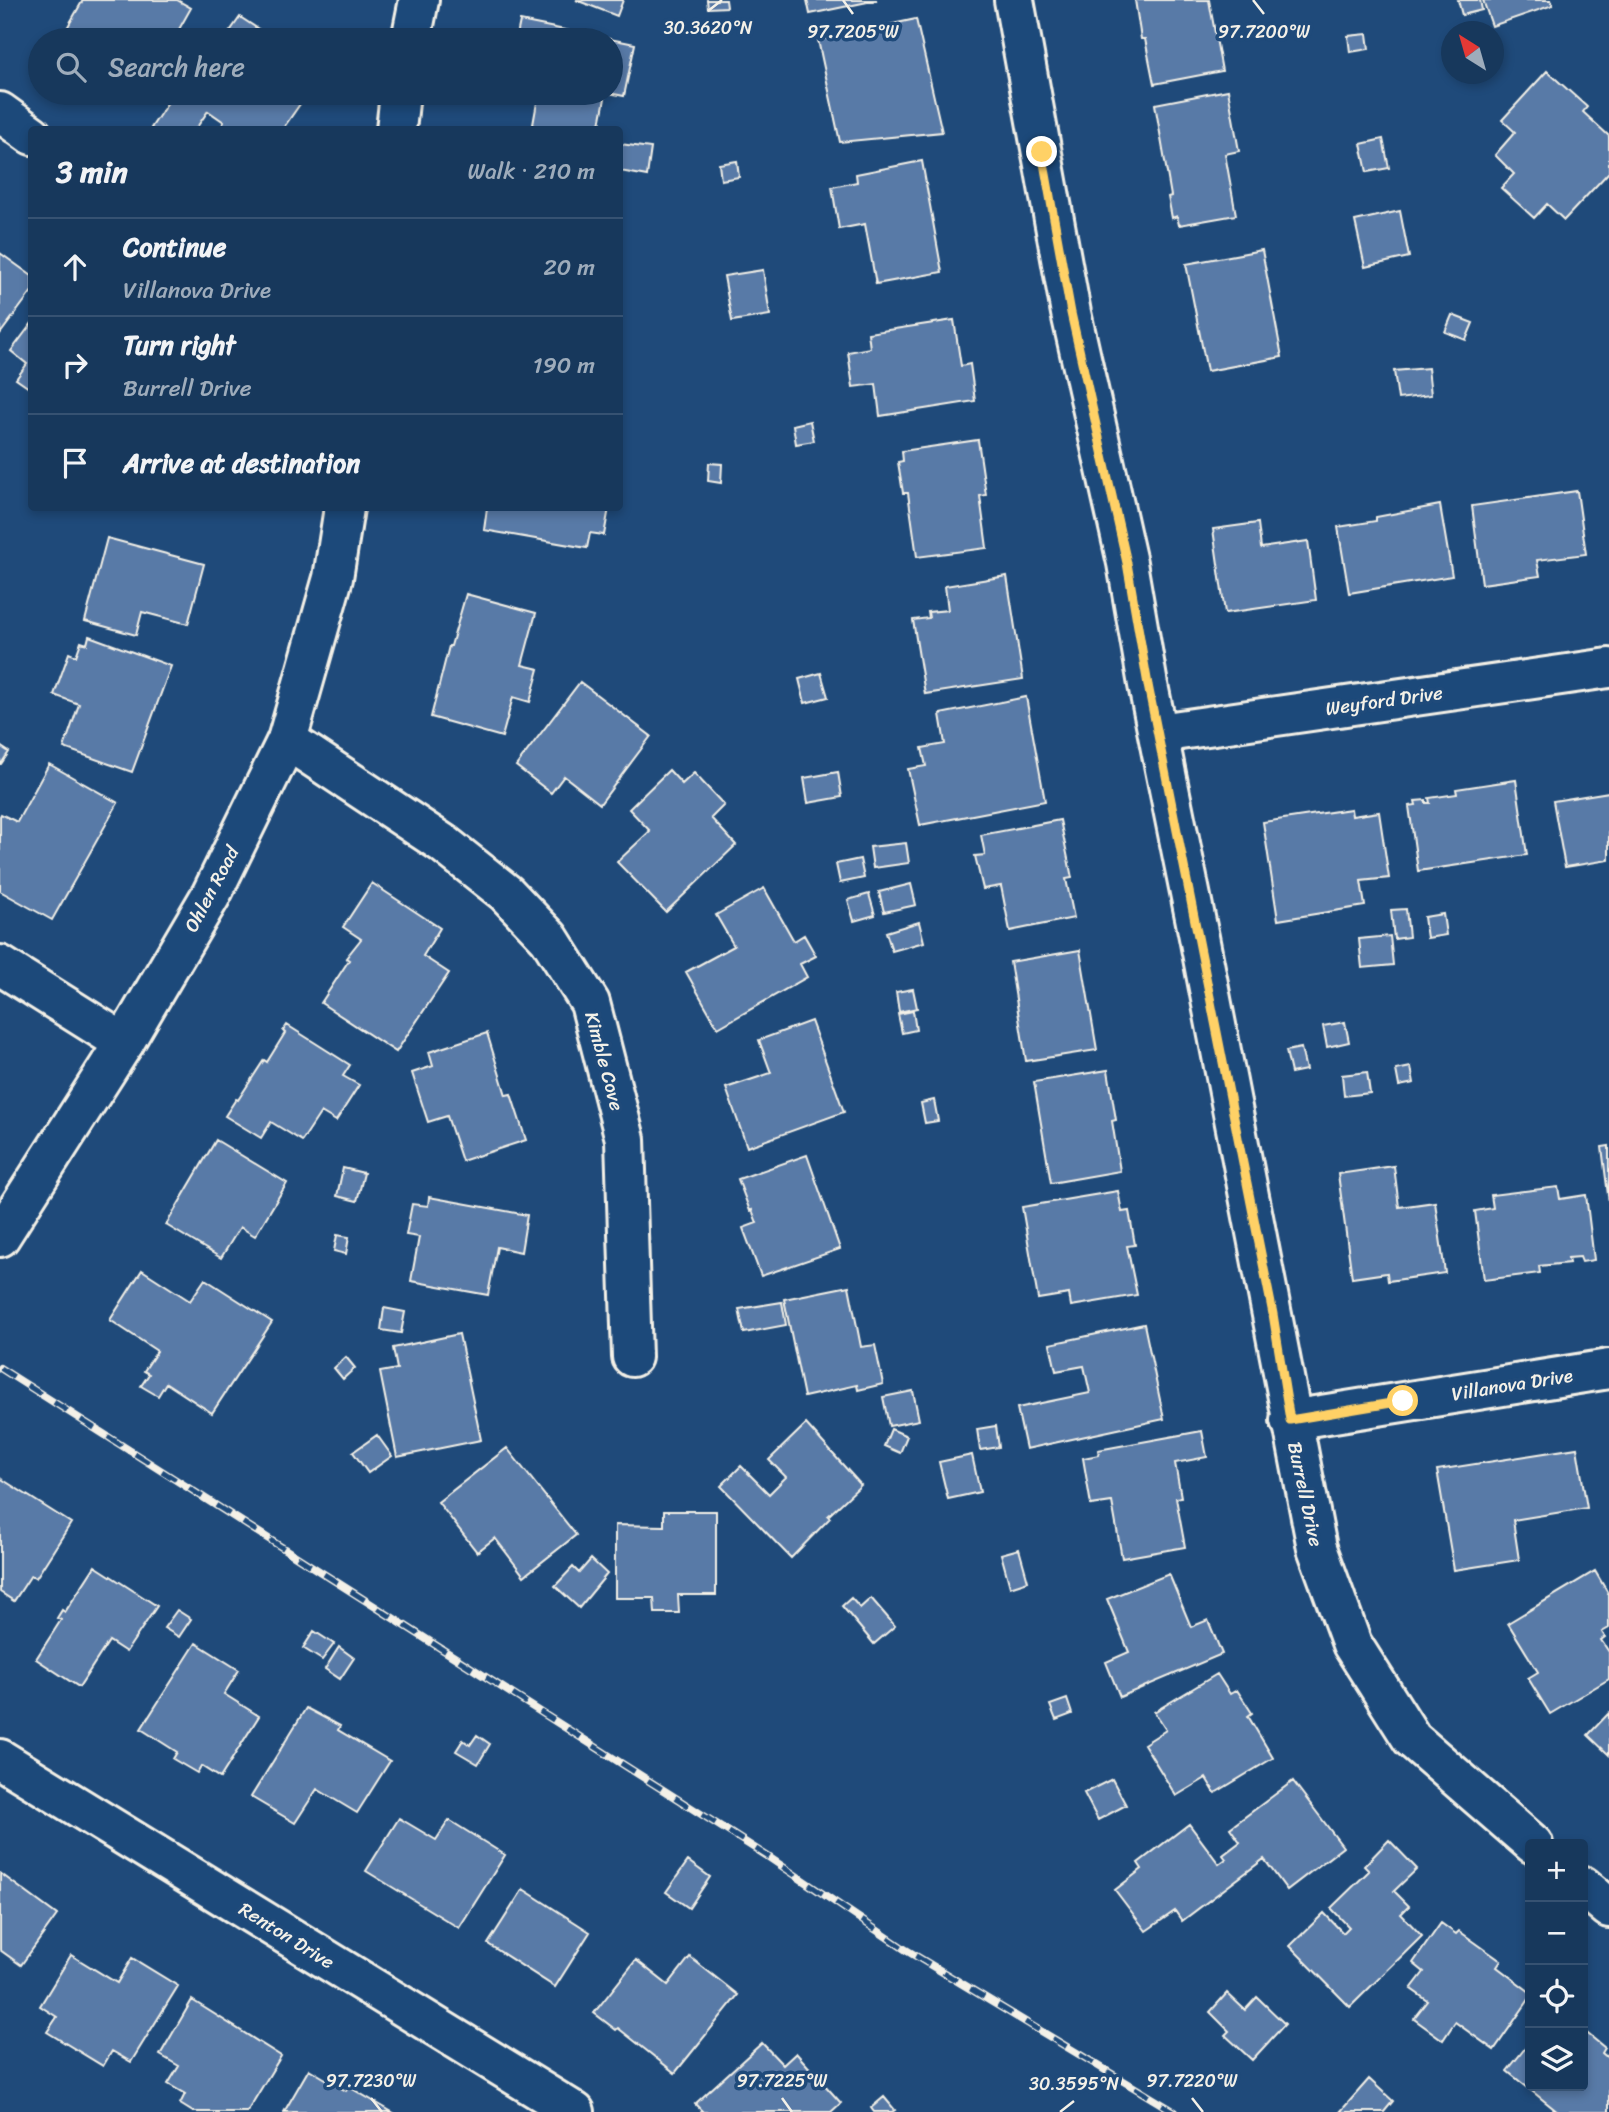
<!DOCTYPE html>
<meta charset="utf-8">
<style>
:root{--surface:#17385c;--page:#244365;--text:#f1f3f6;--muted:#9eacbb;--line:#365272}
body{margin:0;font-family:Sriracha,sans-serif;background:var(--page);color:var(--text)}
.controls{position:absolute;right:21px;bottom:21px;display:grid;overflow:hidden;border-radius:7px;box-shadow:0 4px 10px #0003}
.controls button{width:63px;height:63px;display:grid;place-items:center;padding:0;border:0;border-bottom:2px solid var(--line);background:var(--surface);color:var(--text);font:35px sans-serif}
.compass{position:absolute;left:1441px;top:21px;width:63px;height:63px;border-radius:50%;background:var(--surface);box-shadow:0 4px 10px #0003;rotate:323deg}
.stop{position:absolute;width:21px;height:21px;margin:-16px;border:5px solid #ffd166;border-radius:50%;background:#fff}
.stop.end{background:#ffd166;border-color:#fff;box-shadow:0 2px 7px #0008}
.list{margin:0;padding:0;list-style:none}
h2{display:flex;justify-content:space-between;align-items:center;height:91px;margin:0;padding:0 28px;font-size:30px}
h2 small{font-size:23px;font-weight:400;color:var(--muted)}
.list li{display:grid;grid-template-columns:46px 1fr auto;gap:21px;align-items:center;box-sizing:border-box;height:98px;padding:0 28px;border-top:2px solid var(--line)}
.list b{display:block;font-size:26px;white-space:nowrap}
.list p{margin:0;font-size:23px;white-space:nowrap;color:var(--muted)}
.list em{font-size:23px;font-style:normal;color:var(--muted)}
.icon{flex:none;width:38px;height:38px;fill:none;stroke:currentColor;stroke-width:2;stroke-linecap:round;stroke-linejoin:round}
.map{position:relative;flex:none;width:1609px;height:2112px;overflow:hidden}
.search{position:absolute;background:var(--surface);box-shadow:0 4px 10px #0003;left:28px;top:28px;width:595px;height:77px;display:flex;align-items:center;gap:18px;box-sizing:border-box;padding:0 24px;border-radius:38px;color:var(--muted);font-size:26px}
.panel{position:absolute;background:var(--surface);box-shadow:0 4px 10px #0003;left:28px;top:126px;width:595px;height:385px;border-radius:7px}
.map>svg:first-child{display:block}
.building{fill:#597aa7;stroke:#f4f1e8;stroke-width:2}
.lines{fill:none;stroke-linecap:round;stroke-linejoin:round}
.street-casing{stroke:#f4f1e8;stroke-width:44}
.secondary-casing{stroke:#f4f1e8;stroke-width:44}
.street{stroke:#1f4a7a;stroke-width:38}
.secondary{stroke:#1f4a7a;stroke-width:38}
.rail-casing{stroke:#f4f1e8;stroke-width:8}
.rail{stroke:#1f4a7a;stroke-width:5;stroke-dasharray:16;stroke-linecap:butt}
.route{stroke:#ffd166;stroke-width:9}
.ticks{fill:none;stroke:#f4f1e8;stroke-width:2.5}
.labels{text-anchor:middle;stroke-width:7;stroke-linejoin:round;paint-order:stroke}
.street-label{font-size:19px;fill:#f4f1e8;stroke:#1f4a7a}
.ticks-label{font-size:18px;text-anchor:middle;fill:#f4f1e8;stroke:#1f4a7a;stroke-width:7;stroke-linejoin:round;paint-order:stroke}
</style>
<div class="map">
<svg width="1609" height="2112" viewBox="0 0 1609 2112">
<rect width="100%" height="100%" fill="#1f4a7a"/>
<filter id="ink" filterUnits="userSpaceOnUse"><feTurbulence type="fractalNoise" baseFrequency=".0143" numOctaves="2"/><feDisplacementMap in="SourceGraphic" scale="14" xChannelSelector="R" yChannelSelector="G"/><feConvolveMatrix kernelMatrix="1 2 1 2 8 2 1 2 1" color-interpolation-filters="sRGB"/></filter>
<g filter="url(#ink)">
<path class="building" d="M 83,0 L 177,0 L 191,8 L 173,40 L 89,40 L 67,28 Z
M 576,0 L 623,0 L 617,16 Z
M 707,0 L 726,0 L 727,7 L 708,8 Z
M 807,0 L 877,0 L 810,14 Z
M 1135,0 L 1209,0 L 1222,71 L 1154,84 L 1145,39 L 1141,39 Z
M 1458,0 L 1480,0 L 1482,10 L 1462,15 Z
M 1483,0 L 1551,0 L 1553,5 L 1492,26 Z
M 240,17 L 275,40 L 224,40 Z
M 916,19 L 942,132 L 840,142 L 818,40 Z
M 520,21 L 635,44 L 624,96 L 609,93 L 611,93 L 611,40 L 516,40 Z
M 1367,34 L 1369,49 L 1350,52 L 1348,36 Z
M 1547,71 L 1587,107 L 1583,112 L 1609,136 L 1609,172 L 1564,220 L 1547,204 L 1534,218 L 1501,188 L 1514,174 L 1495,155 L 1515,132 L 1502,120 Z
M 1228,90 L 1239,151 L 1225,154 L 1236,215 L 1179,225 L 1177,216 L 1172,218 L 1168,197 L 1171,196 L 1155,104 Z
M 174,93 L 186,95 L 188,93 L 307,94 L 282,130 L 219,130 L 224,122 L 208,111 L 195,130 L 154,130 L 151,128 Z
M 531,93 L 606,93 L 599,130 L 532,130 L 538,97 L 530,95 Z
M 1383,139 L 1389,168 L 1367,172 L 1361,144 Z
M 620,144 L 651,148 L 647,176 L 620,171 Z
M 737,161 L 739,177 L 721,180 L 719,164 Z
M 922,161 L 942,272 L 876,284 L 865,224 L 839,229 L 832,187 L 857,182 L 856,174 Z
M 1400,211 L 1409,257 L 1365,267 L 1355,221 Z
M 1262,250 L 1282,357 L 1207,371 L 1186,264 Z
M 0,253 L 32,276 L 32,291 L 0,334 Z
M 763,270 L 770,315 L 732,321 L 724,276 Z
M 1452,315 L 1473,323 L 1466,340 L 1445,332 Z
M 954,320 L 961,366 L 970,364 L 975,401 L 880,416 L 876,384 L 853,387 L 848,352 L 870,348 L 868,333 Z
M 32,323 L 32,390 L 16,379 L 27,364 L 11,351 Z
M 1428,368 L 1431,395 L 1398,399 L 1394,371 Z
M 810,421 L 814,441 L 796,444 L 793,425 Z
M 978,440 L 986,495 L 980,496 L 987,548 L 917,557 L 908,493 L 903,493 L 898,462 L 903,461 L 902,451 Z
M 709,463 L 722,464 L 721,483 L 708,481 Z
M 1577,491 L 1586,554 L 1537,560 L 1540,576 L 1482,584 L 1472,506 Z
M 1440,505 L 1452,576 L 1349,593 L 1338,527 L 1376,521 L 1376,517 Z
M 487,508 L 609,508 L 604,535 L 590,533 L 587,548 L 484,530 Z
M 1258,523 L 1261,548 L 1308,541 L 1316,600 L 1225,613 L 1213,529 Z
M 107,538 L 204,564 L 188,624 L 142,612 L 136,635 L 85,621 Z
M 1007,576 L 1023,679 L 925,694 L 913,620 L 929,618 L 928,612 L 948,610 L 945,586 Z
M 466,594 L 536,613 L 522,665 L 539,669 L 530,702 L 513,697 L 502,737 L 431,717 L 449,646 L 451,646 Z
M 89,636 L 171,666 L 132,772 L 64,748 L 79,704 L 54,695 L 69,653 L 76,656 L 81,642 L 87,644 Z
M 821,673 L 828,697 L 805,703 L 799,679 Z
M 580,682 L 651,736 L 600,804 L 564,776 L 551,793 L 516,766 Z
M 1026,697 L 1045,801 L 920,825 L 908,769 L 926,766 L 922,748 L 945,744 L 940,714 Z
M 0,746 L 9,752 L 1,764 L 0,764 Z
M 49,764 L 118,803 L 52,920 L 0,891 L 0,816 L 1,814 L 17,822 Z
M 669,770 L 682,784 L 694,773 L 724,805 L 711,818 L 736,845 L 666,912 L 617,862 L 650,831 L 629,809 Z
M 838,772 L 842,797 L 808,803 L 804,778 Z
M 1516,780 L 1527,855 L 1418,871 L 1409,806 L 1416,805 L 1415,801 L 1426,800 L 1426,803 L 1430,803 L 1429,798 L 1457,794 L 1456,789 Z
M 1609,792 L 1609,860 L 1565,867 L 1553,801 Z
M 1351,809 L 1352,816 L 1379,812 L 1389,878 L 1361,881 L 1365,906 L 1278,920 L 1263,822 Z
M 1060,820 L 1072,878 L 1066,879 L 1074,918 L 1010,931 L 1001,886 L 983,889 L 975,856 L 985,855 L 981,835 Z
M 906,843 L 909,863 L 873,868 L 870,847 Z
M 860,859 L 864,878 L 840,883 L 836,864 Z
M 372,883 L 440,928 L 423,956 L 449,973 L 396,1052 L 321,1003 L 349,960 L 346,958 L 361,939 L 343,927 Z
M 911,884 L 916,905 L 884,912 L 879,892 Z
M 764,888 L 794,941 L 804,935 L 816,956 L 800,964 L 807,977 L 718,1028 L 686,972 L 734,946 L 716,915 Z
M 869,894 L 875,915 L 854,921 L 848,900 Z
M 1406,909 L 1409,937 L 1394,939 L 1391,910 Z
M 1443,914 L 1446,935 L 1427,938 L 1424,917 Z
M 919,922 L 924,942 L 892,951 L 886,932 Z
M 1390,936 L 1393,965 L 1362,968 L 1359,939 Z
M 1080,950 L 1097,1050 L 1026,1061 L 1010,962 Z
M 913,989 L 917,1008 L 899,1012 L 896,992 Z
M 913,1011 L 916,1030 L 902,1033 L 898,1014 Z
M 811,1021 L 844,1112 L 747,1147 L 726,1088 L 771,1073 L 759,1040 Z
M 1345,1022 L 1349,1042 L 1327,1047 L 1323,1026 Z
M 287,1025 L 350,1065 L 343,1076 L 359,1085 L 336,1121 L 321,1112 L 302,1141 L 271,1122 L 261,1138 L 225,1116 L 236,1099 L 238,1100 L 264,1060 L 267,1062 L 285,1033 L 283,1031 Z
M 487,1033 L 506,1095 L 511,1094 L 526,1140 L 462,1161 L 447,1116 L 428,1122 L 412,1073 L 433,1066 L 429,1052 Z
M 1301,1048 L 1306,1070 L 1291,1073 L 1286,1051 Z
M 1411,1067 L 1414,1083 L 1399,1086 L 1396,1070 Z
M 1108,1070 L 1116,1120 L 1112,1121 L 1120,1171 L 1051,1183 L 1034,1082 Z
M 1367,1072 L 1370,1093 L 1344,1096 L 1342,1075 Z
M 934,1100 L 938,1121 L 925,1123 L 921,1103 Z
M 216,1140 L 287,1183 L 255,1236 L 240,1227 L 221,1258 L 166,1225 Z
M 1609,1146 L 1609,1203 L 1602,1147 Z
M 807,1155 L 840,1249 L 761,1276 L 743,1228 L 757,1223 L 752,1210 L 750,1211 L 738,1179 Z
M 1394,1166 L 1399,1207 L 1435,1202 L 1445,1273 L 1388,1281 L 1387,1273 L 1352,1278 L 1338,1174 Z
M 343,1168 L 364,1173 L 357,1201 L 337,1196 Z
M 1558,1187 L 1560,1199 L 1586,1195 L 1594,1260 L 1582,1262 L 1580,1257 L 1568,1258 L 1569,1263 L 1539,1266 L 1540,1273 L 1484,1280 L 1475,1211 L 1493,1208 L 1491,1195 Z
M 1118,1191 L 1122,1212 L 1129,1211 L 1135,1245 L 1127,1246 L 1137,1295 L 1071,1306 L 1069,1294 L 1038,1299 L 1022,1207 Z
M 429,1197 L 527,1215 L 521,1252 L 497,1247 L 488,1295 L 411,1281 L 419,1237 L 406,1235 L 412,1204 L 428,1206 Z
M 337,1235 L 349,1237 L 346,1254 L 334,1251 Z
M 142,1270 L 190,1301 L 205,1279 L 272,1322 L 212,1413 L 166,1383 L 158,1396 L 141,1386 L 149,1374 L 144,1371 L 157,1351 L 110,1320 Z
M 849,1286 L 861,1347 L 875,1345 L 883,1384 L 858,1390 L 857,1385 L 804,1397 L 784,1299 Z
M 782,1302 L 786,1325 L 744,1333 L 739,1309 Z
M 384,1308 L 405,1312 L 401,1333 L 381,1330 Z
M 1144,1324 L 1164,1419 L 1026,1449 L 1017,1408 L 1090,1393 L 1084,1366 L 1056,1371 L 1050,1344 Z
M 459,1334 L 481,1440 L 397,1457 L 380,1372 L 397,1369 L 393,1348 Z
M 346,1357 L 355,1368 L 343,1379 L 334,1368 Z
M 913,1391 L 919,1420 L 889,1426 L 883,1397 Z
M 806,1424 L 861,1485 L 828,1516 L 830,1518 L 791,1558 L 721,1486 L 741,1466 L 769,1494 L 786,1477 L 769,1460 Z
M 996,1426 L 999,1447 L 980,1450 L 977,1429 Z
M 891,1429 L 907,1436 L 900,1453 L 884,1446 Z
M 1202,1431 L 1207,1457 L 1175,1463 L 1181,1497 L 1176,1498 L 1185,1547 L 1122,1558 L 1112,1502 L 1091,1505 L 1083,1458 L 1099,1455 L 1098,1450 Z
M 377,1435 L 392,1456 L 368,1473 L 353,1452 Z
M 507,1448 L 576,1535 L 524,1576 L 495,1538 L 477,1552 L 438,1502 Z
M 1577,1448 L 1587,1508 L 1513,1520 L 1519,1560 L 1454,1570 L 1437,1470 Z
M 972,1455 L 980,1492 L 948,1499 L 939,1462 Z
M 0,1478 L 71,1523 L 36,1578 L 31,1575 L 14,1601 L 0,1592 Z
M 664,1511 L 716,1511 L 716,1595 L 678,1595 L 679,1613 L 655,1613 L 654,1598 L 615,1598 L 615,1525 L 664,1526 Z
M 1019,1549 L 1028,1581 L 1010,1587 L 1001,1554 Z
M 591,1559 L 607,1574 L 579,1608 L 555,1586 L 573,1567 L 579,1573 Z
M 95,1566 L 157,1606 L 126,1652 L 109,1641 L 79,1687 L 36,1659 L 61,1620 L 57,1618 L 62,1610 L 65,1612 Z
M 1595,1571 L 1609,1595 L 1609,1628 L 1602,1632 L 1605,1637 L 1601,1640 L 1609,1652 L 1609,1679 L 1550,1714 L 1528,1678 L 1538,1672 L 1508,1623 Z
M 1169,1574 L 1191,1627 L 1208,1620 L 1222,1654 L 1120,1697 L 1106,1662 L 1129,1652 L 1107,1599 Z
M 851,1598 L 860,1608 L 871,1598 L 895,1626 L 874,1644 L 842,1606 Z
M 177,1610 L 191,1619 L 179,1637 L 164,1628 Z
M 314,1631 L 334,1644 L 322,1660 L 303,1648 Z
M 196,1643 L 239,1670 L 224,1694 L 259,1716 L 220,1778 L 201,1766 L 197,1773 L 173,1759 L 177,1752 L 141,1729 Z
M 339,1647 L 354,1658 L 340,1679 L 325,1669 Z
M 1217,1674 L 1230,1694 L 1237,1690 L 1252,1713 L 1248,1716 L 1273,1758 L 1215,1793 L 1206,1778 L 1176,1796 L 1144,1744 L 1166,1730 L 1154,1712 Z
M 1067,1699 L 1072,1714 L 1056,1720 L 1050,1705 Z
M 306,1708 L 340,1726 L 338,1730 L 390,1761 L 357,1813 L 317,1789 L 295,1823 L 251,1797 Z
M 1609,1713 L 1609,1755 L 1588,1735 Z
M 477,1735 L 490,1744 L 478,1764 L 456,1751 L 463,1740 L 470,1745 Z
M 1112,1779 L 1126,1805 L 1098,1820 L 1084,1793 Z
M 1293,1781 L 1343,1847 L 1287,1890 L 1264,1859 L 1182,1921 L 1175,1911 L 1146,1931 L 1115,1890 L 1142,1869 L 1138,1863 L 1189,1824 L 1219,1864 L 1226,1859 L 1223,1855 L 1240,1842 L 1230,1828 Z
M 399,1818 L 436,1840 L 449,1820 L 505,1855 L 459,1928 L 366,1871 Z
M 1389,1840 L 1417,1869 L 1394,1891 L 1409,1906 L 1401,1914 L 1422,1936 L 1350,2007 L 1290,1946 L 1324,1913 L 1343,1933 L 1349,1927 L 1331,1908 L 1369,1871 L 1364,1866 Z
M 688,1861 L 710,1877 L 689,1908 L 666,1892 Z
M 0,1873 L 57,1915 L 21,1965 L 0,1950 Z
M 523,1889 L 590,1932 L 555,1987 L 488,1944 Z
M 1441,1923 L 1456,1934 L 1459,1931 L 1501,1961 L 1497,1967 L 1530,1992 L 1530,1998 L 1494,2050 L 1455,2022 L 1443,2040 L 1414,2019 L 1428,2001 L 1411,1989 L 1424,1972 L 1413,1963 Z
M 71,1955 L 117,1983 L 132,1958 L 178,1986 L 131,2062 L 112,2051 L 103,2066 L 47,2032 L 57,2017 L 40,2006 Z
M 690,1957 L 738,1995 L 675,2073 L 618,2028 L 616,2030 L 594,2013 L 636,1960 L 668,1985 Z
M 1227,1993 L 1245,2010 L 1257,1997 L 1285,2024 L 1252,2060 L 1225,2035 L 1229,2031 L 1210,2012 Z
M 192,2000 L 281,2056 L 247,2112 L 193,2112 L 180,2104 L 185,2094 L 168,2084 L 179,2066 L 160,2055 Z
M 1583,2030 L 1605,2048 L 1602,2053 L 1609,2059 L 1609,2112 L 1558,2112 L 1507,2071 L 1530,2042 L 1530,2086 L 1583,2086 Z
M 762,2043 L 783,2065 L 796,2053 L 841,2103 L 831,2112 L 703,2112 L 695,2104 Z
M 309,2069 L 346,2091 L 349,2087 L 392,2112 L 284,2112 Z
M 1369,2079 L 1393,2101 L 1384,2112 L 1340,2112 Z
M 884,2097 L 895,2110 L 892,2112 L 874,2112 L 871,2108 Z"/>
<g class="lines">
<defs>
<path id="street" d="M 0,112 L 32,135
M 1159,733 L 1609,668
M 287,740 L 444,844 L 506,893 L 549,938 L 590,1003 L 625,1139 L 632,1357
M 0,965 L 124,1043
M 1290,1420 L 1609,1369
M 0,1759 L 575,2112"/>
<path id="secondary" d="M 1014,0 L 1071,313 L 1127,563 L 1148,685 L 1199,937 L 1317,1548 L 1352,1644 L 1412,1739 L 1533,1844
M 411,40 L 419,0
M 396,130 L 400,93
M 0,1237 L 124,1043 L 211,895 L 287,740 L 333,578 L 344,508
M 1583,1886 L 1609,1908"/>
</defs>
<use href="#street" class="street-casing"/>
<use href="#secondary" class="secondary-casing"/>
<use href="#street" class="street"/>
<use href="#secondary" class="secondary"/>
<defs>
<path id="rail" d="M 0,1368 L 767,1856 L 906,1950 L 1175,2112"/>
</defs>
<use href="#rail" class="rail-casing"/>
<use href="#rail" class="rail"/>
</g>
</g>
<g class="lines" filter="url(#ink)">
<path class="route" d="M 1042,152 L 1071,313 L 1127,563 L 1148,685 L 1273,1314 L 1290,1420 L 1403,1401"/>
</g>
<path class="ticks" d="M 843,0 L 853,14M 1253,0 L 1264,14M 708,11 L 722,0M 371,2098 L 382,2112M 782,2098 L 792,2112M 1192,2098 L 1203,2112M 1060,2112 L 1074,2101"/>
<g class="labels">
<g class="street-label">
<text transform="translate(1384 700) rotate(-8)" y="7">Weyford Drive</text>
<text transform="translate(211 889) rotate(-62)" y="7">Ohlen Road</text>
<text transform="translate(605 1061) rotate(75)" y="7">Kimble Cove</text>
<text transform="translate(1512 1384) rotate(-9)" y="7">Villanova Drive</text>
<text transform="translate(1306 1494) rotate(78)" y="7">Burrell Drive</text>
<text transform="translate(287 1935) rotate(32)" y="7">Renton Drive</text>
</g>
</g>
<g class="ticks-label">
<text x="708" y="34">30.3620°N</text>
<text x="853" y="38">97.7205°W</text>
<text x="1264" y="38">97.7200°W</text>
<text x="371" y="2087">97.7230°W</text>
<text x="782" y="2087">97.7225°W</text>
<text x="1192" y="2087">97.7220°W</text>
<text x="1074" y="2090">30.3595°N</text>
</g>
</svg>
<div class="controls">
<button>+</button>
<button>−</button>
<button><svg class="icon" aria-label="locate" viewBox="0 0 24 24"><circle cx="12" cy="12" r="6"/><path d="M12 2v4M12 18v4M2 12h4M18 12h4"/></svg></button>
<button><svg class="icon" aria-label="layers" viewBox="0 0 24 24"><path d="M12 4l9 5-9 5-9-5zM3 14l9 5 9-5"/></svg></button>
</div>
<svg class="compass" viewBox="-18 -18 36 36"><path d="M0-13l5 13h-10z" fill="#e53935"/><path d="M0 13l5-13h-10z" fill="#9eacbb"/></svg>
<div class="stop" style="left:1403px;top:1401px"></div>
<div class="stop end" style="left:1042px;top:152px"></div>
<div class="search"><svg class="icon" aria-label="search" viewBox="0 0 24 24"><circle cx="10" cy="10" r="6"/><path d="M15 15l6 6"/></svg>Search here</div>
<section class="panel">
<h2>3 min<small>Walk · 210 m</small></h2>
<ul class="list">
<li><svg class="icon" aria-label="ahead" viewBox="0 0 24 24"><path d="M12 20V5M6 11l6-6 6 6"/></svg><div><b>Continue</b><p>Villanova Drive</p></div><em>20 m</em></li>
<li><svg class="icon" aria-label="right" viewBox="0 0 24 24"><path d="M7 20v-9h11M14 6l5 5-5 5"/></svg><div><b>Turn right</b><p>Burrell Drive</p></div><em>190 m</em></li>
<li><svg class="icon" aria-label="arrive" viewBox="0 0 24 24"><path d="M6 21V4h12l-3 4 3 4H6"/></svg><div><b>Arrive at destination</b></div></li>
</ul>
</section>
</div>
